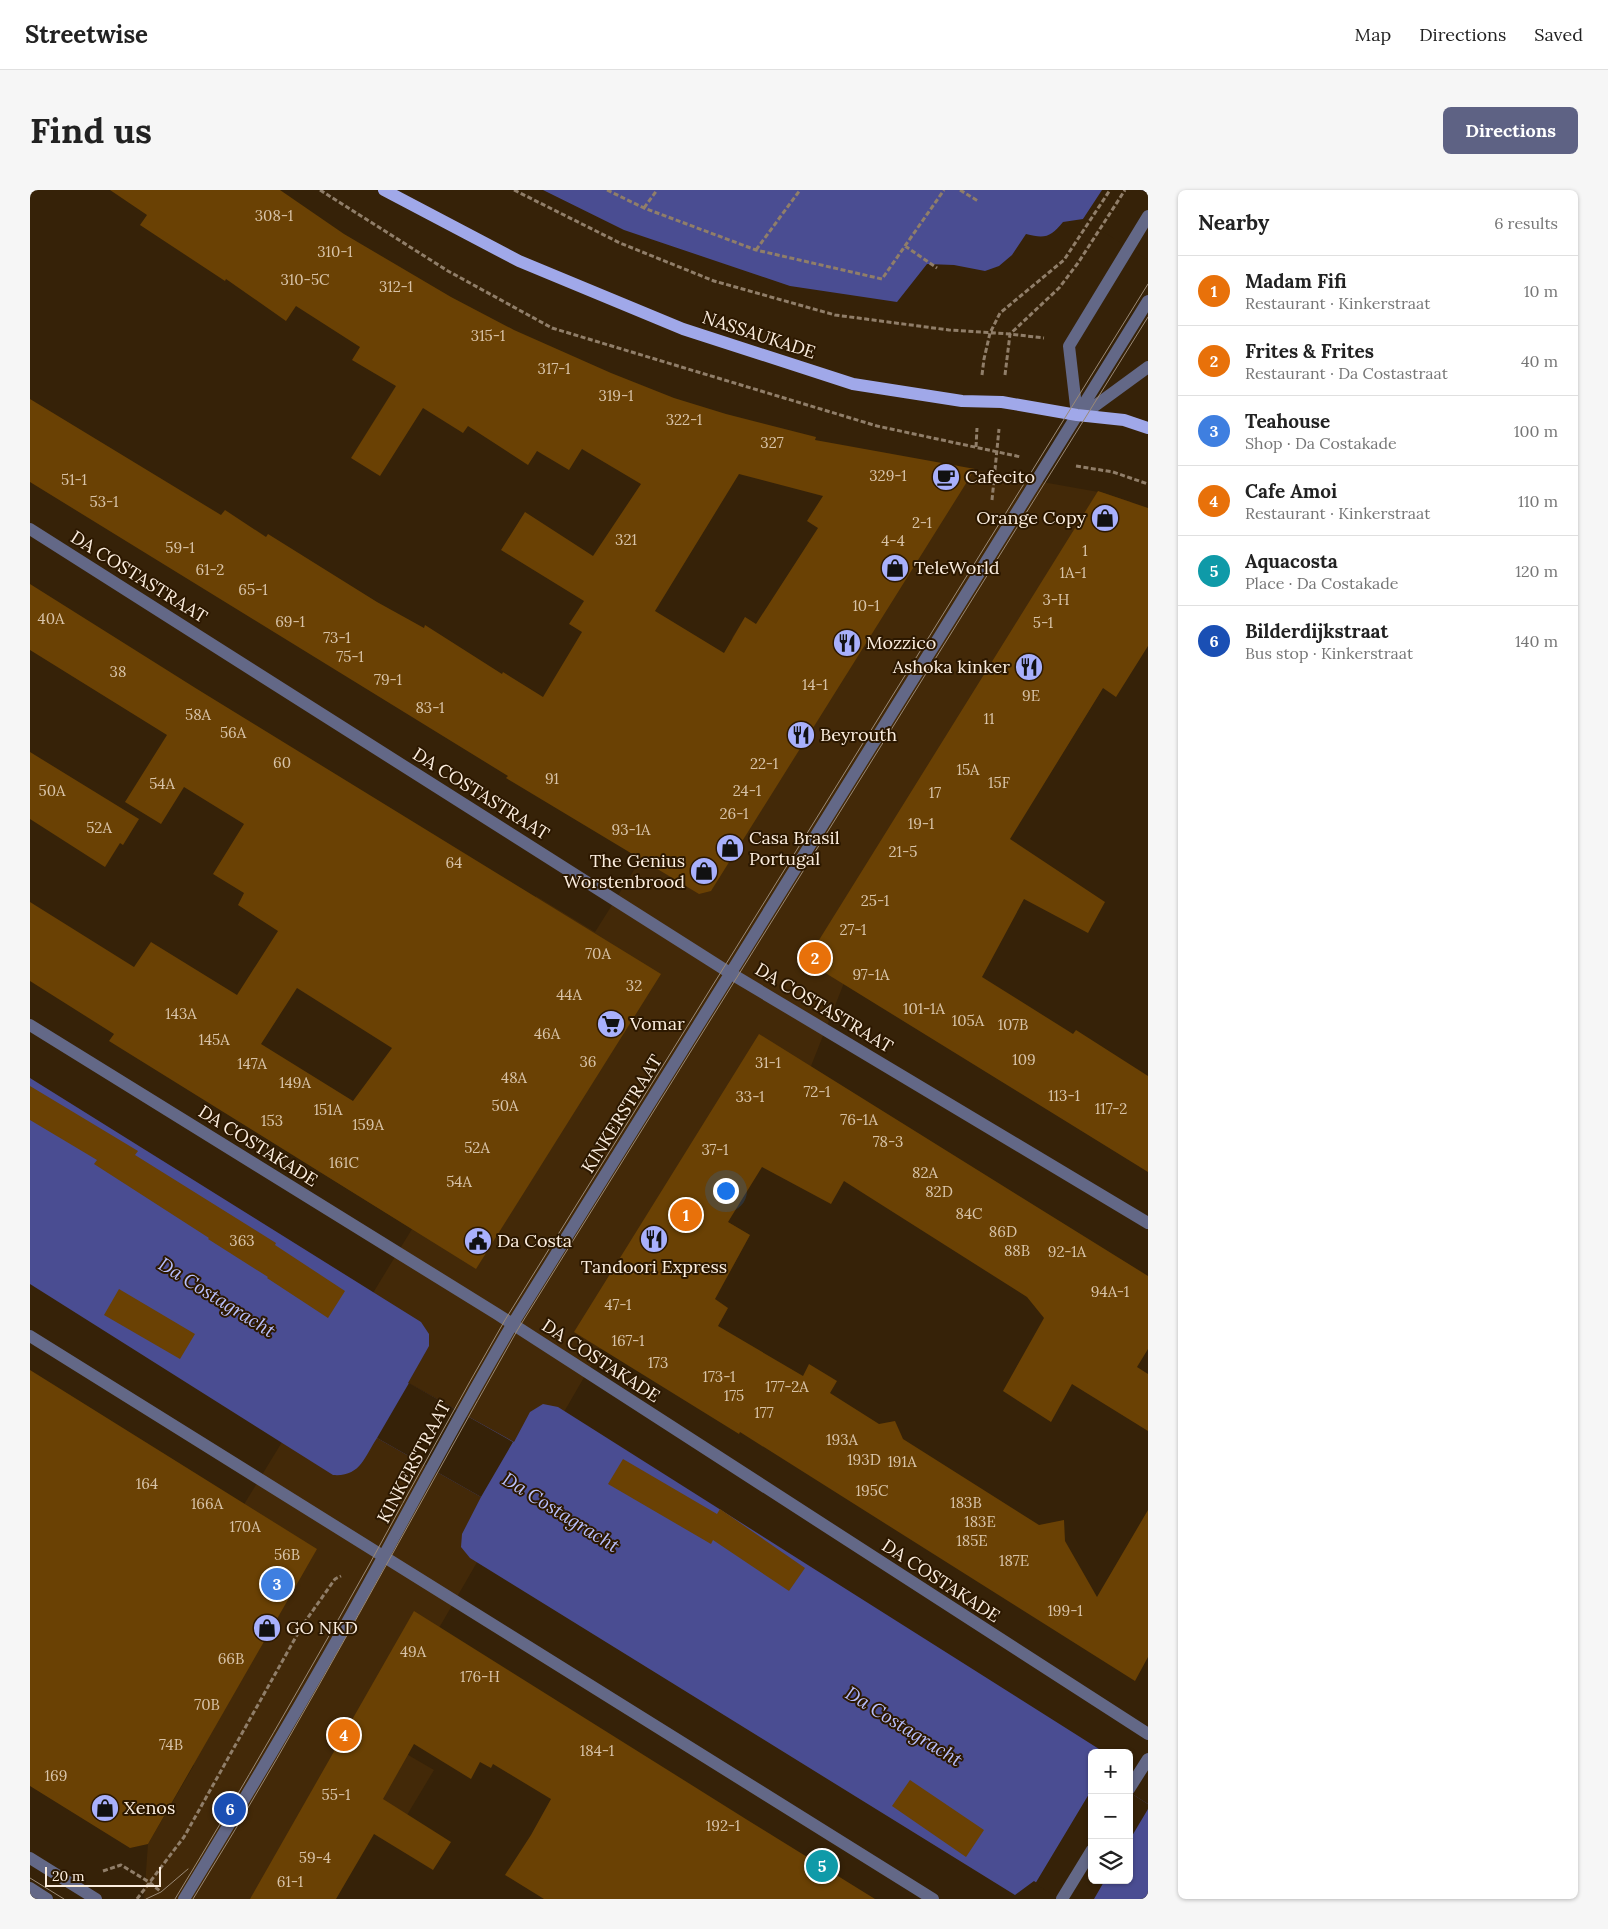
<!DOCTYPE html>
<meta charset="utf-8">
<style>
:root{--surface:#fff;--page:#f6f6f6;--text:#222;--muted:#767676;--line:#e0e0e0;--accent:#5e6284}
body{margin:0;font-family:Lora,serif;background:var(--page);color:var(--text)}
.controls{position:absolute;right:15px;bottom:15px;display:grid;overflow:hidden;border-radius:8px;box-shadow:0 1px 4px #0004}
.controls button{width:45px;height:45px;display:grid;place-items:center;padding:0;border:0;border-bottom:1px solid var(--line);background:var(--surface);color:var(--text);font:25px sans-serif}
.scale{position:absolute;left:15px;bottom:12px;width:116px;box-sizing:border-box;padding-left:5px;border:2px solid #fceedf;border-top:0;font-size:14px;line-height:18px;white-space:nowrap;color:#fceedf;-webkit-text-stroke:4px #2c1800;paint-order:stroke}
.you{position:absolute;left:695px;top:1000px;width:18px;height:18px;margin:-12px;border:4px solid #fff;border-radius:50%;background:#1a73e8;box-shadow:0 0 0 8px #1a73e833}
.badge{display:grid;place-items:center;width:32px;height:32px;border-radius:50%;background:var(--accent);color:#fff;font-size:16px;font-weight:700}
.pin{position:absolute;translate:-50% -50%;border:2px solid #fff;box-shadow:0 1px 5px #0006}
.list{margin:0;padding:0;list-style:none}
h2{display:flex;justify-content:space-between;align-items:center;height:65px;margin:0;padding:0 20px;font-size:21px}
h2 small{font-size:16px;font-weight:400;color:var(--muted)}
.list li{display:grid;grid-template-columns:32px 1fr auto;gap:15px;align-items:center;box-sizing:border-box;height:70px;padding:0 20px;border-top:1px solid var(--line)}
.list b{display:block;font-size:19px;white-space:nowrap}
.list p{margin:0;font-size:16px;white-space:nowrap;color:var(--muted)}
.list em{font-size:16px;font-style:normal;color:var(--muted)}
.icon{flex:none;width:28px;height:28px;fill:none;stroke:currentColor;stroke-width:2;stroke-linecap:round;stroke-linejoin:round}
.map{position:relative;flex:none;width:1118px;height:1709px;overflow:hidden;border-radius:8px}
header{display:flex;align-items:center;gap:30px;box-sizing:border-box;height:70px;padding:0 25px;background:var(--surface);border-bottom:1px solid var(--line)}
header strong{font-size:24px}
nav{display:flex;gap:28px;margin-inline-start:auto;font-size:18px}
.intro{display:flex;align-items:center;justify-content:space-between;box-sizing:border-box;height:120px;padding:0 30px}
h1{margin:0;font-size:35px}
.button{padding:12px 22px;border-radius:8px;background:var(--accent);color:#fff;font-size:18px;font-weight:700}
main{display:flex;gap:30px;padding:0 30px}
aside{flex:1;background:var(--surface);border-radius:8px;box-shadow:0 1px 4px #0004}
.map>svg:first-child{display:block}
.built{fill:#432908}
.water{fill:#4a4d92}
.pier{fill:#362208}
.building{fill:#6a4104;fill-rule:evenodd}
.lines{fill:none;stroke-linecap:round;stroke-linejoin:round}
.path{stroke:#907e69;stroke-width:3;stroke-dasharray:5 2.5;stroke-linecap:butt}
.minor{stroke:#636887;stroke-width:12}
.major{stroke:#a0a8e9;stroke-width:12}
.tram{stroke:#9b8a76;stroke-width:1}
.labels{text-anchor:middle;stroke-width:4;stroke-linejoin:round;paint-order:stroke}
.number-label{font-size:15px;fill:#d8c3a8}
.street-label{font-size:18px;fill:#fceedf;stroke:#2c1800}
.poi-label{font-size:18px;fill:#fceedf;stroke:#2c1800;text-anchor:start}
.water-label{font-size:19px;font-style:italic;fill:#b8bffb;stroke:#2c1800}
</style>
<header>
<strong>Streetwise</strong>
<nav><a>Map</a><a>Directions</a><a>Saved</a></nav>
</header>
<div class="intro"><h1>Find us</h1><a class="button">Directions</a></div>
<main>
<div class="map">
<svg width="1118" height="1709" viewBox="0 0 1118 1709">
<rect width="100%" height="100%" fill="#362208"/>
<path class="built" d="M 883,269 L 1074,303 L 1101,312 L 1061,378 L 1047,482 L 1073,498 L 989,633 L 814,793 L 781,876 L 698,1032 L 720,1045 L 703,1076 L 571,1158 L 409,1438 L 349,1548 L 404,1580 L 377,1625 L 361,1616 L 295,1709 L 114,1709 L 118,1654 L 164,1575 L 99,1534 L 191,1352 L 382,1039 L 282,977 L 328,905 L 367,929 L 506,706 L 565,742 L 652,604 L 714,455 L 702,448 L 715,427 L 754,453 Z"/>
<path class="water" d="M 513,0 L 1118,0 L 1053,29 L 1033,32 C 1021,47 1015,49 996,44 L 982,65 L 969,76 L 955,81 L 924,75 L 897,74 L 867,112 L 760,96 L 594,40 Z
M 0,888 L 391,1132 L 399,1144 L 399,1156 L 378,1193 L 484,1252 L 500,1222 L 513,1214 L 528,1217 L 1069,1559 L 1070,1563 L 1062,1563 L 1062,1690 L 1099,1690 L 1099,1602 L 1118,1614 L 1118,1709 L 1030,1709 L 1004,1691 L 985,1705 L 440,1368 L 431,1357 L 432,1344 L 451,1307 L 347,1248 C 334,1268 330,1287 303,1285 L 0,1094 Z"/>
<path class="pier" d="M 1072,0 L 1118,0 L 1118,70 L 1053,29 Z
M 379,1193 L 483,1252 L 451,1307 L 347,1248 Z
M 1062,1599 L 1062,1690 L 1075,1690 L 1064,1709 L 1030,1709 L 1005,1694 Z
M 1099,1602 L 1118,1614 L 1118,1619 L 1099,1651 Z"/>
<path class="building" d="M 80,0 L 250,0 L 314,44 L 421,107 L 484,140 L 581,183 L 644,208 L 696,224 L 786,247 L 785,250 L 945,279 L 681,701 L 669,704 L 476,588 L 478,586 L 0,292 L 0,209 L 191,325 L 195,320 L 236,347 L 238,344 L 347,412 L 394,438 L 395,435 L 472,484 L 473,482 L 513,507 L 552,442 L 539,434 L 554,411 L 471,360 L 495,322 L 563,366 L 611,294 L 552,259 L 539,280 L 507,261 L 498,275 L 438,236 L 433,243 L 393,218 L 350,286 L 321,268 L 366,196 L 322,170 L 330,157 L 266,116 L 256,131 L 196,89 L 195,91 L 110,35 L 117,25 ZM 709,284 L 793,306 L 777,331 L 788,338 L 726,434 L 715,427 L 694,463 L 625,421 Z
M 1068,301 L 1118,318 L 1118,456 L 1086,507 L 1073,498 L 980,649 L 1075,712 L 1058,743 L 994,709 L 952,787 L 1043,844 L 1046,840 L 1118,886 L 1118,982 L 776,771 Z
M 0,394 L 167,499 L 631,784 L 446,1079 L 79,851 L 84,844 L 0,791 L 0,712 L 104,777 L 121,752 L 207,805 L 248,741 L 208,715 L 214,703 L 183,684 L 214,634 L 154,597 L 131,634 L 95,612 L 137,545 L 0,460 ZM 267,798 L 362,858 L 323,911 L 231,854 Z
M 0,562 L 109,629 L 93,655 L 90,653 L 75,677 L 0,629 Z
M 729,844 L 1118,1086 L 1118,1159 L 1107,1177 L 1118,1184 L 1118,1241 L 1042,1194 L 1021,1232 L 973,1201 L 1014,1128 L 997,1107 L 814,991 L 801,1014 L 732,977 L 698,1032 L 720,1045 L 685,1109 L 698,1118 L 688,1136 L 773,1186 L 779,1174 L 807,1191 L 800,1203 L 849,1234 L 865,1231 L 873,1249 L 1009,1335 L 1034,1330 L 1035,1351 L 1067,1407 L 1118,1320 L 1118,1467 L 1105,1491 L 710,1242 L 709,1244 L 544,1142 Z
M 0,896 L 108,961 L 105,965 L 246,1053 L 245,1055 L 315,1101 L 298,1128 L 237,1088 L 238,1087 L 178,1049 L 179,1048 L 64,974 L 67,970 L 0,930 Z
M 89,1099 L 165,1144 L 150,1169 L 74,1125 Z
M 0,1180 L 287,1359 L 118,1654 L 100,1658 L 0,1596 Z
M 593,1269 L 687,1324 L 690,1319 L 775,1378 L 759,1401 L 683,1350 L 681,1354 L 578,1294 Z
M 384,1421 L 719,1631 L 845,1709 L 514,1709 L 475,1685 L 501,1645 L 521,1609 L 463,1574 L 461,1578 L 450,1572 L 441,1589 L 384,1554 L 353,1609 L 421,1652 L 403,1680 L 344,1644 L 306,1709 L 220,1709 Z
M 880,1590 L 954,1640 L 936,1667 L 862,1616 Z"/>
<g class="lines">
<path class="path" d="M 290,0 L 418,81 L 522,138 L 847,236 L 991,267
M 484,0 L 590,53 L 684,91 L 805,125 L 919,140 L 980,144 L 1014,148
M 577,0 L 614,18 L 726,60 L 852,89 L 914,0
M 930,0 L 948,11
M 614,18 L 627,0
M 875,56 L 907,78
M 726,60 L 770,0
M 952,185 L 954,169 L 960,143 L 970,123 L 1034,70 L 1080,0
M 975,185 L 980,144 L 1029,98 L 1048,73 L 1095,0
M 946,257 L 947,238
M 1046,276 L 1083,282 L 1118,294
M 962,310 L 969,239
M 73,1681 L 91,1675 L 119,1692 L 130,1701
M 107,1709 L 154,1647 L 272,1436 L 305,1389 L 311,1386"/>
<path class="minor" d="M 1049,224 L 1062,218 L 1118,177
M 1047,225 L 1039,156 L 1118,26
M 0,339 L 700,783 L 1118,1033
M 0,835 L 467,1124 L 1118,1544
M 0,1146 L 903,1709
M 1099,1599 L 1118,1569
M 0,1668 L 66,1709
M 0,1698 L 17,1709
M 154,1709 C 210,1617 266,1523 319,1429 C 374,1331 425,1231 482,1135 L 1118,111
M 1032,1709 L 1062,1660"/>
<path class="major" d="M 354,0 L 489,71 L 653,139 L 823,194 L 932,211 L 972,212 L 1047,225 L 1094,230 L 1118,238"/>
<path class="tram" d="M 0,1688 L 34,1709
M 0,1707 L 3,1709
M 116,1709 L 131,1702 L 158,1679
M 145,1709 C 212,1599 276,1487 339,1375 C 384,1293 428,1211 475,1130 L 1118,94
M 163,1709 C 278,1523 380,1329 488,1139 L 1118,127"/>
</g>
<defs>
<symbol id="cafe-disc" viewBox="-11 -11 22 22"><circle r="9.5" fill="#a8b0fc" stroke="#2c1800"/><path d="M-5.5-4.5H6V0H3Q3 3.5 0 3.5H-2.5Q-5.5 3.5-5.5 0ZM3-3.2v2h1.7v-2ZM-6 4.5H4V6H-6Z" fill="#111"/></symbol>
<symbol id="shop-disc" viewBox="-11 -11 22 22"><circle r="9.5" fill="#a8b0fc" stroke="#2c1800"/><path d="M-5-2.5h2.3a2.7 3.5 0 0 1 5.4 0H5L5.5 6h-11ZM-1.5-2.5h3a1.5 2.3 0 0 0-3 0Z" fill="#111"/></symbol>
<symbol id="restaurant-disc" viewBox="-11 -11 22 22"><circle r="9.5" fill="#a8b0fc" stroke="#2c1800"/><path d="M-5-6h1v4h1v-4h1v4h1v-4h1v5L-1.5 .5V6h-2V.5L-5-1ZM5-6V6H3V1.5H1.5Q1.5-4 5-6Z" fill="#111"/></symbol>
<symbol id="supermarket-disc" viewBox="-11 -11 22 22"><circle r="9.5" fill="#a8b0fc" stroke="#2c1800"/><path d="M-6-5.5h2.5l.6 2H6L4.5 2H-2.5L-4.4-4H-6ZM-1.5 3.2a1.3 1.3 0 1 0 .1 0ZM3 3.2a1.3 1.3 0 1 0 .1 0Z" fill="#111"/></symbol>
<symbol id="civic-disc" viewBox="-11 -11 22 22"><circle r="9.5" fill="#a8b0fc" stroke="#2c1800"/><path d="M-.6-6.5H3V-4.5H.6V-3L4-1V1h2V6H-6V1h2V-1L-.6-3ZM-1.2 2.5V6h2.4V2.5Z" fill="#111"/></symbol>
</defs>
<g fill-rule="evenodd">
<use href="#cafe-disc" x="900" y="271" width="32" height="32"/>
<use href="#shop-disc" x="1059" y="312" width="32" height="32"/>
<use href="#shop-disc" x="849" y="362" width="32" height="32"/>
<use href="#restaurant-disc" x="801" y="437" width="32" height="32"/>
<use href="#restaurant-disc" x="983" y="461" width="32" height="32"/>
<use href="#restaurant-disc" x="755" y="529" width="32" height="32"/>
<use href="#shop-disc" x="684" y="642" width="32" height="32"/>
<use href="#shop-disc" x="658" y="665" width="32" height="32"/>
<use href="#supermarket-disc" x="565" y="818" width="32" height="32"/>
<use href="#restaurant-disc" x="608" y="1033" width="32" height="32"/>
<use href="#civic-disc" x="432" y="1035" width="32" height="32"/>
<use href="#shop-disc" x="221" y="1422" width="32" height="32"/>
<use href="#shop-disc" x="59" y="1602" width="32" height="32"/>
</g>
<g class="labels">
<g class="number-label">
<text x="244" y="31">308-1</text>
<text x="305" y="67">310-1</text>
<text x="275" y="95">310-5C</text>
<text x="366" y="102">312-1</text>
<text x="458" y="151">315-1</text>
<text x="524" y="184">317-1</text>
<text x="586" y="211">319-1</text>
<text x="654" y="235">322-1</text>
<text x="742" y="258">327</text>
<text x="858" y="291">329-1</text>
<text x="44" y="295">51-1</text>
<text x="74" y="317">53-1</text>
<text x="892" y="338">2-1</text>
<text x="596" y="355">321</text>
<text x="863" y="356">4-4</text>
<text x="150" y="363">59-1</text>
<text x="1055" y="366">1</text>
<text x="180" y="385">61-2</text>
<text x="1043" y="388">1A-1</text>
<text x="223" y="405">65-1</text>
<text x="1026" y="415">3-H</text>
<text x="836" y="421">10-1</text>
<text x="21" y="434">40A</text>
<text x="260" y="437">69-1</text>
<text x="1013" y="438">5-1</text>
<text x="307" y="453">73-1</text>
<text x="320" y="472">75-1</text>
<text x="88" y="487">38</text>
<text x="358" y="495">79-1</text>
<text x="785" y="500">14-1</text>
<text x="1001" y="511">9E</text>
<text x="400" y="523">83-1</text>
<text x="168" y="530">58A</text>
<text x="959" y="534">11</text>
<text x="203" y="548">56A</text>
<text x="252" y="578">60</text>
<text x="734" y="579">22-1</text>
<text x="938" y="585">15A</text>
<text x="522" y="594">91</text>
<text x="969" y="598">15F</text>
<text x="132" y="599">54A</text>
<text x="22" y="606">50A</text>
<text x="717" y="606">24-1</text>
<text x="905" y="608">17</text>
<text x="704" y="629">26-1</text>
<text x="891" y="639">19-1</text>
<text x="69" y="643">52A</text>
<text x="601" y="645">93-1A</text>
<text x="873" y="667">21-5</text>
<text x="424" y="678">64</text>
<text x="845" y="716">25-1</text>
<text x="823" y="745">27-1</text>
<text x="568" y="769">70A</text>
<text x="841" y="790">97-1A</text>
<text x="604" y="801">32</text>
<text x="539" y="810">44A</text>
<text x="894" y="824">101-1A</text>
<text x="151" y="829">143A</text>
<text x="938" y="836">105A</text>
<text x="983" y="840">107B</text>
<text x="517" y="849">46A</text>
<text x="184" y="855">145A</text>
<text x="994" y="875">109</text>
<text x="558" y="877">36</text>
<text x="738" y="878">31-1</text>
<text x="222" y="879">147A</text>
<text x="484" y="893">48A</text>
<text x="265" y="898">149A</text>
<text x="787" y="907">72-1</text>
<text x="1034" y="911">113-1</text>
<text x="720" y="912">33-1</text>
<text x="475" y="921">50A</text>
<text x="1081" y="924">117-2</text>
<text x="298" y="925">151A</text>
<text x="829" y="935">76-1A</text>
<text x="242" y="936">153</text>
<text x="338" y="940">159A</text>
<text x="858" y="957">78-3</text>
<text x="447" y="963">52A</text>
<text x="685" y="965">37-1</text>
<text x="314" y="978">161C</text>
<text x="895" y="988">82A</text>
<text x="429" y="997">54A</text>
<text x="909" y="1007">82D</text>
<text x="939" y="1029">84C</text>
<text x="973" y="1047">86D</text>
<text x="212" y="1056">363</text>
<text x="987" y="1066">88B</text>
<text x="1037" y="1067">92-1A</text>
<text x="1080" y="1107">94A-1</text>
<text x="588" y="1120">47-1</text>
<text x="598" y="1156">167-1</text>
<text x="628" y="1178">173</text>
<text x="689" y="1192">173-1</text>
<text x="757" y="1202">177-2A</text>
<text x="704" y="1211">175</text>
<text x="734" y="1228">177</text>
<text x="812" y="1255">193A</text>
<text x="834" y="1275">193D</text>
<text x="872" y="1277">191A</text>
<text x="117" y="1299">164</text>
<text x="842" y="1306">195C</text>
<text x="936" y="1318">183B</text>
<text x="177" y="1319">166A</text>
<text x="950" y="1337">183E</text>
<text x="215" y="1342">170A</text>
<text x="942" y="1356">185E</text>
<text x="257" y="1370">56B</text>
<text x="984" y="1376">187E</text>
<text x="1035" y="1426">199-1</text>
<text x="383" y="1467">49A</text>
<text x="201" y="1474">66B</text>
<text x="450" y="1492">176-H</text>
<text x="177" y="1520">70B</text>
<text x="141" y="1560">74B</text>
<text x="567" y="1566">184-1</text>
<text x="26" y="1591">169</text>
<text x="306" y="1610">55-1</text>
<text x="693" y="1641">192-1</text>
<text x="285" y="1673">59-4</text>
<text x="260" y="1697">61-1</text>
</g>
<g class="street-label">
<text transform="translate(729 145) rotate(18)" y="6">NASSAUKADE</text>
<text transform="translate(109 387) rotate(32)" y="6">DA COSTASTRAAT</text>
<text transform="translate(451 604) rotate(32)" y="6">DA COSTASTRAAT</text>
<text transform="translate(794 818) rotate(31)" y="6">DA COSTASTRAAT</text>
<text transform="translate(592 924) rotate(-58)" y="6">KINKERSTRAAT</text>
<text transform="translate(228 956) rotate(32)" y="6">DA COSTAKADE</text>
<text transform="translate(571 1171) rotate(33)" y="6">DA COSTAKADE</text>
<text transform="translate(384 1272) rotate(-62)" y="6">KINKERSTRAAT</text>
<text transform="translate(911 1391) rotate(33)" y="6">DA COSTAKADE</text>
</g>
<g class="poi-label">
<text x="935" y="293">Cafecito</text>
<text x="1056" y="334" text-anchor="end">Orange Copy</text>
<text x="884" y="384">TeleWorld</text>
<text x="836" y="459">Mozzico</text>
<text x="980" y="483" text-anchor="end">Ashoka kinker</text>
<text x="790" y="551">Beyrouth</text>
<text x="719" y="654">Casa Brasil<tspan x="719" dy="21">Portugal</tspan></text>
<text x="655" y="677" text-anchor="end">The Genius<tspan x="655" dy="21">Worstenbrood</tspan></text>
<text x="600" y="840">Vomar</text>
<text x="467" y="1057">Da Costa</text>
<text x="624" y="1083" text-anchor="middle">Tandoori Express</text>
<text x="256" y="1444">GO NKD</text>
<text x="94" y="1624">Xenos</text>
</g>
<g class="water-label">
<text transform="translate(187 1107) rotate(32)" y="7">Da Costagracht</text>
<text transform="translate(531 1322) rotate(32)" y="7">Da Costagracht</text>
<text transform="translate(874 1536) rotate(32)" y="7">Da Costagracht</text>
</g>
</g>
</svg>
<div class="controls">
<button>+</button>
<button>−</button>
<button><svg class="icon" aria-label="layers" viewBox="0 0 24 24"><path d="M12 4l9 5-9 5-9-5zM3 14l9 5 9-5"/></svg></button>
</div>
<div class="scale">20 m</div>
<div class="you"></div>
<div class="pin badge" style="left:656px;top:1025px;background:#e8710a">1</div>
<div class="pin badge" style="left:785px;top:768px;background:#e8710a">2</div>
<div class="pin badge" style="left:247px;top:1394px;background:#3f7fe0">3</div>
<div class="pin badge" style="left:314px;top:1545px;background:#e8710a">4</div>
<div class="pin badge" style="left:792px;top:1676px;background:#0f9aa8">5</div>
<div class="pin badge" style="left:200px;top:1619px;background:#1a4fb4">6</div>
</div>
<aside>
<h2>Nearby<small>6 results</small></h2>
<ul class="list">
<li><span class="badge" style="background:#e8710a">1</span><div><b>Madam Fifi</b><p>Restaurant · Kinkerstraat</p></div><em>10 m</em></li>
<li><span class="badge" style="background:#e8710a">2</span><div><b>Frites &amp; Frites</b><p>Restaurant · Da Costastraat</p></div><em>40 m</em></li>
<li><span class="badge" style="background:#3f7fe0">3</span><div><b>Teahouse</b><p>Shop · Da Costakade</p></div><em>100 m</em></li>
<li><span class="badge" style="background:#e8710a">4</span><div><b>Cafe Amoi</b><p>Restaurant · Kinkerstraat</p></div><em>110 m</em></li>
<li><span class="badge" style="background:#0f9aa8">5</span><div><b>Aquacosta</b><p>Place · Da Costakade</p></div><em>120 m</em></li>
<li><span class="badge" style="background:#1a4fb4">6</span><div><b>Bilderdijkstraat</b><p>Bus stop · Kinkerstraat</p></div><em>140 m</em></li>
</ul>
</aside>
</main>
